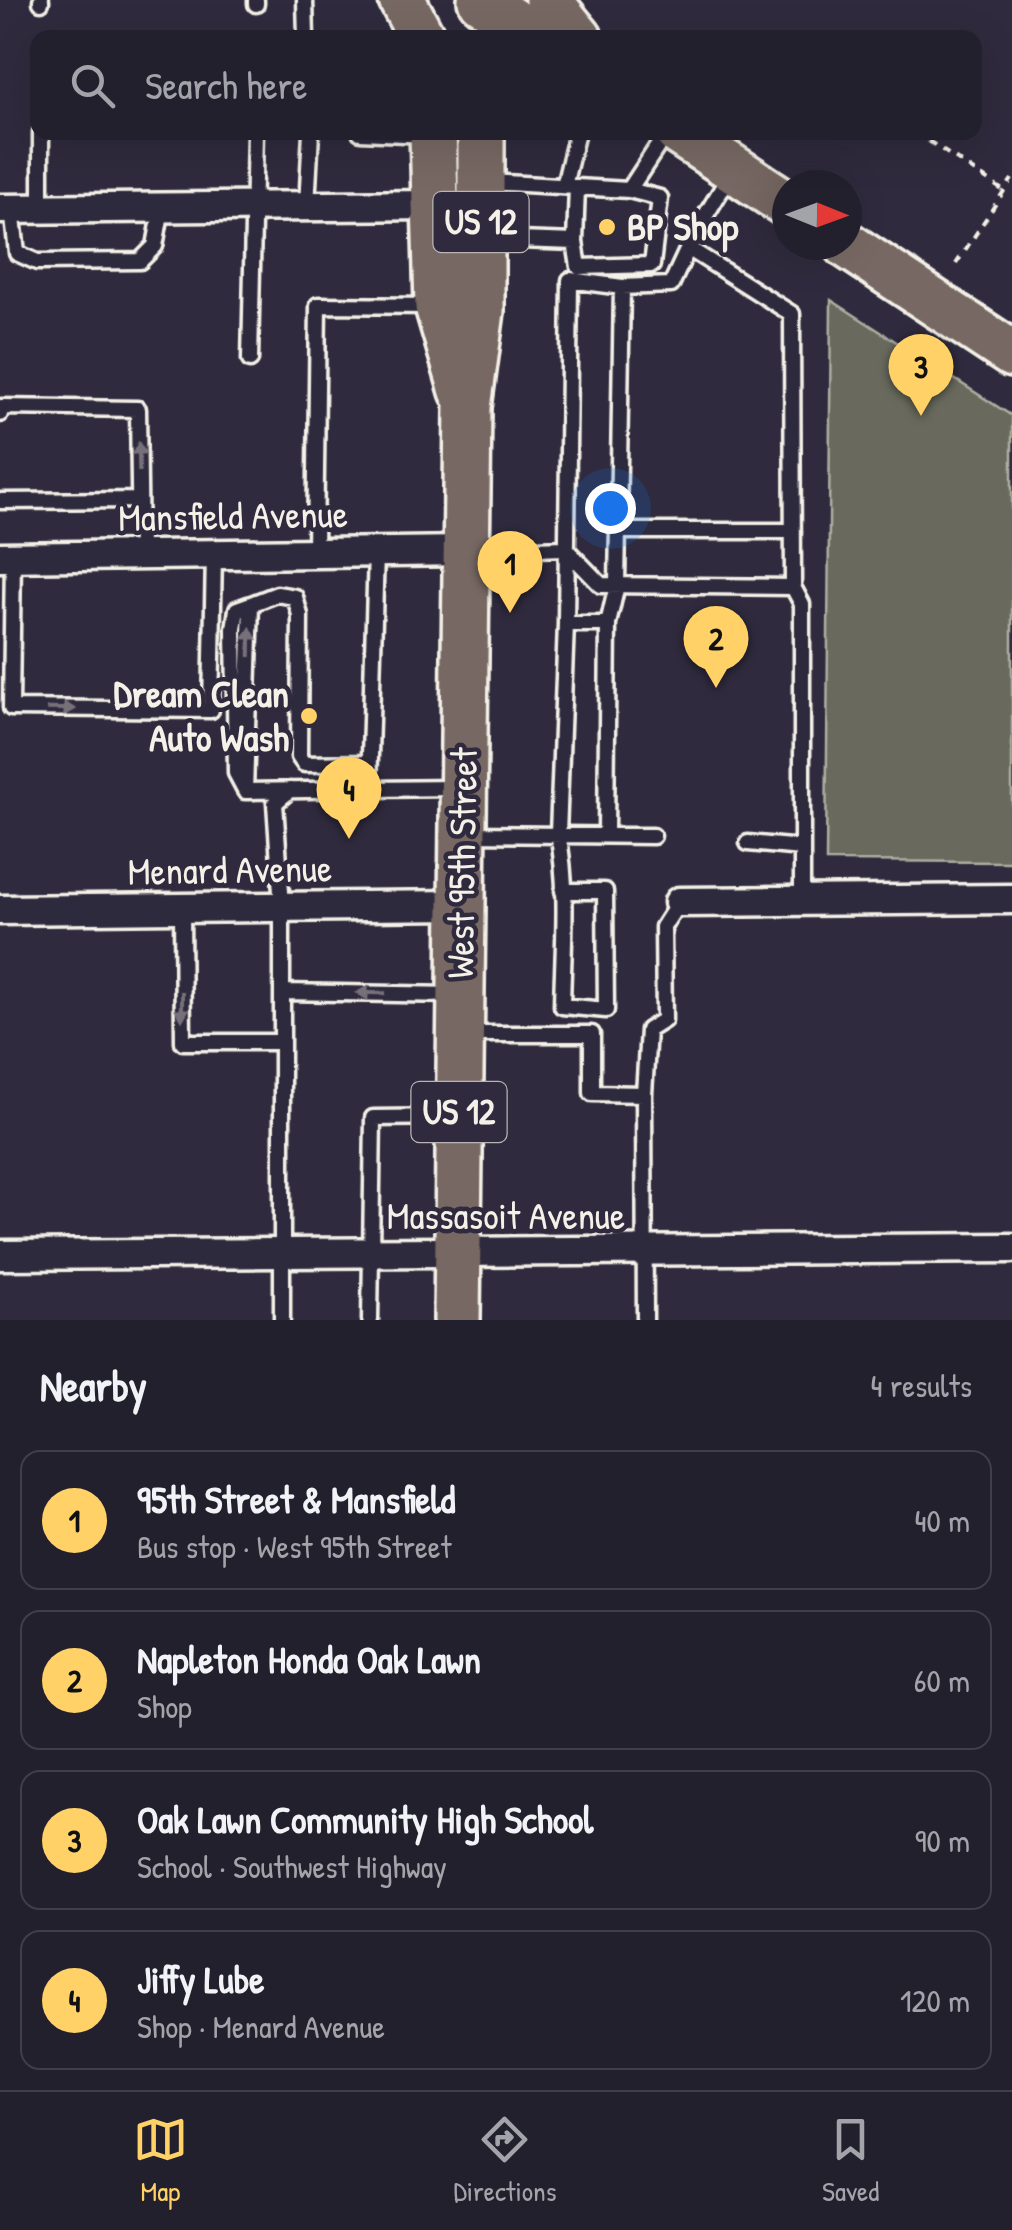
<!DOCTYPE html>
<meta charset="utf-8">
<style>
:root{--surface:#23202e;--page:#2f2d3a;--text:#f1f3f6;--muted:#a3a3aa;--line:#403e4a;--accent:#ffd166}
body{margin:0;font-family:"Patrick Hand",sans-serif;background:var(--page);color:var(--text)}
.compass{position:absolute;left:772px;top:170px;width:90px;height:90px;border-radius:50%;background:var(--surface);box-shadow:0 10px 40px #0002;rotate:91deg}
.you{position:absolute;left:610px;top:508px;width:35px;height:35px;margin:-25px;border:8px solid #fff;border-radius:50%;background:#1a73e8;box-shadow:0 0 0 15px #1a73e833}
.badge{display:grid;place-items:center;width:65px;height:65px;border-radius:50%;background:var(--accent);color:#111;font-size:32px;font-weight:700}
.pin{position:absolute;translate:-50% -82px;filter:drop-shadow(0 2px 5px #0008)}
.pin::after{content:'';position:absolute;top:52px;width:35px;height:30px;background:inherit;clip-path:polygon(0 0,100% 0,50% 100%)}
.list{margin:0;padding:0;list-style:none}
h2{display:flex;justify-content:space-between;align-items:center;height:130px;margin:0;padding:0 40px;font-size:42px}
h2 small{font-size:32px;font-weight:400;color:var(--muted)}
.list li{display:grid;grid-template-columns:65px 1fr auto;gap:30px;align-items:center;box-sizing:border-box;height:140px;margin:0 20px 20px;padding:0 20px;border:2px solid var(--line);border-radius:20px}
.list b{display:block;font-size:38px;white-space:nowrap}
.list p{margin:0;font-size:32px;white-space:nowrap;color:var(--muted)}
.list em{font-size:32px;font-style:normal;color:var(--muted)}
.icon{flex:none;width:55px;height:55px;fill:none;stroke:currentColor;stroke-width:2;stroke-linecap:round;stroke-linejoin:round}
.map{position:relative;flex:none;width:1012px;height:1320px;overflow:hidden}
.search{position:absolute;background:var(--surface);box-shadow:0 10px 40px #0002;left:30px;right:30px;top:30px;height:110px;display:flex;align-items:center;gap:25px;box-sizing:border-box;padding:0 35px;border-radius:20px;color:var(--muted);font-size:38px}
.sheet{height:770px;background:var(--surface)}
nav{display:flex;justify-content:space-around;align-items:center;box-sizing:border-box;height:140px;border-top:2px solid var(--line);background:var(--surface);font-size:28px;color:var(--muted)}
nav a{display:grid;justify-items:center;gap:5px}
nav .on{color:var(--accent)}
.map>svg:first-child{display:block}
.green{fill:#696b5d;stroke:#aeaea2;stroke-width:2.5}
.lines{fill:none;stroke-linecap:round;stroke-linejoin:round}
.service-casing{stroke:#f4f1e8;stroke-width:21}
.minor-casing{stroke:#f4f1e8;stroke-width:35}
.primary-casing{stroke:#f4f1e8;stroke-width:52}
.path{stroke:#f4f1e8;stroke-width:4;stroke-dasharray:8 8;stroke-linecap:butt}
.service{stroke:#2f2a3d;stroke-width:14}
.minor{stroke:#2f2a3d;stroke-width:28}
.primary{stroke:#776864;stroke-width:45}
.oneway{fill:#747079}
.poi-dot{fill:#ffd166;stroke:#2f2a3d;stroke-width:4}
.labels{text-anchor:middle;stroke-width:9;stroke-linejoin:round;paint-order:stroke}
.shield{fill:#2f2a3d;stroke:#b9b5b5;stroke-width:2.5}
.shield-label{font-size:35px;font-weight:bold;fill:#f4f1e8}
.poi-label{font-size:38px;font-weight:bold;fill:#f4f1e8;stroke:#2f2a3d;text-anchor:start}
.street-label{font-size:38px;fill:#f4f1e8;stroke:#2f2a3d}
</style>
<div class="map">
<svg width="1012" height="1320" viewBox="0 0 1012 1320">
<rect width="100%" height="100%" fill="#2f2a3d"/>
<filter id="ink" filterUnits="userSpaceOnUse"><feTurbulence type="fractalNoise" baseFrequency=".01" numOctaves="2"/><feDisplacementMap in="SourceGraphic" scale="20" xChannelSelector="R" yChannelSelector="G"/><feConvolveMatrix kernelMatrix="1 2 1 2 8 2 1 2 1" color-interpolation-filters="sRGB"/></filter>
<g filter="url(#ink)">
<path class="green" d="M 831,300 L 1012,416 L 1012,862 L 826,861 Z"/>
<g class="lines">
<defs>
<path id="service" d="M 256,0 L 256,4
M 305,0 L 306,38
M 41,2 L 41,0
M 360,132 L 427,135
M 488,182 L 629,190 L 667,132
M 564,186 L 577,132
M 307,206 L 311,132
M 12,209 L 17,253 L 37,262 L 140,261 L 155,246 L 162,208
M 41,209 L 41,132
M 487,239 L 575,242 L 577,187
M 575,242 L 579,267 L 652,265 L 660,198 L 629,190
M 250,360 L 255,132
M 0,414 L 1,407 L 138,409 L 140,555
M 0,501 L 139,500
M 617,531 L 793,531
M 471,551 L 565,548 L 601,585 L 793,587 L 792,314 L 688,248
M 376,552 L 369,789 L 457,788
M 315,553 L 318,305 L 432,306
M 13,556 L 11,708 L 211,710 L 214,554
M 793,587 L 802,604 L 802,901
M 566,624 L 570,280 L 622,287
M 369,763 L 304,764 L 299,757 L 300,615 L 295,597 L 277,594 L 251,604 L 245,791 L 369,789
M 245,790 L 236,773 L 234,629 L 237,609 L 251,604
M 469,834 L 653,836
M 606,834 L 608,624 L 617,585 L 622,287 L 671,285 L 696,231 L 731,174
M 748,843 L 801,848
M 563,891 L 605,891 L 606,1010 L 562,1006 C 563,949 569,890 558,834 L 566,624 L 608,624
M 182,908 L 183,1042 L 282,1042
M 282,992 L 455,995
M 466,1034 L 592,1034 L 592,1093 L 644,1094
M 282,1320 L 282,907 L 275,803 L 290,790
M 370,1320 L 373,1118 L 455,1117
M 645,1320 L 644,1094 L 648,1030 L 664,1020 L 663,927 L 679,902"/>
<path id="minor" d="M 0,209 L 435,205
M 0,557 L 467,551
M 679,902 L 1012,899
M 0,910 L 461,905
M 0,1255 L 1012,1248"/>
<path id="primary" d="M 402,0 L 422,38
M 481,0 L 536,38
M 548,0 L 579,38
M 433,132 L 438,306 L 463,391
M 678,132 L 787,204
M 847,245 L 1012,354
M 457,1320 L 468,407 L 481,311 L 481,132"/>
</defs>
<use href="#service" class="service-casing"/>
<use href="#minor" class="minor-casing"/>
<use href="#primary" class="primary-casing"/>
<path class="path" d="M 915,132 L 1004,191
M 956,264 L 1012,179"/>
<use href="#service" class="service"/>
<use href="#minor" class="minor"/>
<use href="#primary" class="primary"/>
</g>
<defs><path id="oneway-solid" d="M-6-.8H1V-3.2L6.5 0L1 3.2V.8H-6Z" transform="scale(2.5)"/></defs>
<g class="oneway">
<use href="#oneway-solid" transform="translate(139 457) rotate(-91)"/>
<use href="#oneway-solid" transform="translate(250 642) rotate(-89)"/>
<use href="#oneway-solid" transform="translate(61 709) rotate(1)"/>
<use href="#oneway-solid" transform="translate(371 993) rotate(-179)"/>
<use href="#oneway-solid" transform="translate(182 1006) rotate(90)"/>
</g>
</g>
<g class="poi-dot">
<circle cx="607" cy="227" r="10"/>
<circle cx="309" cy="716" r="10"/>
</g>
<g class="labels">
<g class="shield">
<rect x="433.5" y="192" width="95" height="60" rx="8"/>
<rect x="411.5" y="1082" width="95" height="60" rx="8"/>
</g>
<g class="shield-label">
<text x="481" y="234">US 12</text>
<text x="459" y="1124">US 12</text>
</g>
<g class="poi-label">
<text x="627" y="240">BP Shop</text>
<text x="289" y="707" text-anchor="end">Dream Clean<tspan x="289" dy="44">Auto Wash</tspan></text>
</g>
<g class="street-label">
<text transform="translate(233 516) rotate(-1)" y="13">Mansfield Avenue</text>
<text transform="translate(462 863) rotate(-89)" y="13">West 95th Street</text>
<text transform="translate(230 870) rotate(-1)" y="13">Menard Avenue</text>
<text x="506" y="1229">Massasoit Avenue</text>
</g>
</g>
</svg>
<svg class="compass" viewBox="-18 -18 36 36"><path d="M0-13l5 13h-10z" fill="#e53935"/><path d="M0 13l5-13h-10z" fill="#a3a3aa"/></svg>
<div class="you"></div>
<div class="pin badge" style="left:510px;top:613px">1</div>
<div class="pin badge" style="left:716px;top:688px">2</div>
<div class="pin badge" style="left:921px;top:416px">3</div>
<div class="pin badge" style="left:349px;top:839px">4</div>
<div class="search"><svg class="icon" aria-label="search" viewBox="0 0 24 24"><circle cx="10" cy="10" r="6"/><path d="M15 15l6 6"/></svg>Search here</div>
</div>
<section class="sheet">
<h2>Nearby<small>4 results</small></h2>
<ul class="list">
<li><span class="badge">1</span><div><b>95th Street &amp; Mansfield</b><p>Bus stop · West 95th Street</p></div><em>40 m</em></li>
<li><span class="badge">2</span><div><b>Napleton Honda Oak Lawn</b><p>Shop</p></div><em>60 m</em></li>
<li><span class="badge">3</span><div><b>Oak Lawn Community High School</b><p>School · Southwest Highway</p></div><em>90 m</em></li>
<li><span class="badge">4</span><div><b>Jiffy Lube</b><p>Shop · Menard Avenue</p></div><em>120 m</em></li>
</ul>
</section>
<nav>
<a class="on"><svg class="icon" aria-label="map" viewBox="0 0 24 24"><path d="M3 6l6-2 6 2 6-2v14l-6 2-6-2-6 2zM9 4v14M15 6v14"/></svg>Map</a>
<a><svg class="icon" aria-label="directions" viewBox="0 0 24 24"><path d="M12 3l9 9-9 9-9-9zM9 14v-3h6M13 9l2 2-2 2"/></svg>Directions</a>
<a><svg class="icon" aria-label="saved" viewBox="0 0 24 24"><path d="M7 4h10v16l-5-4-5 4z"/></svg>Saved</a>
</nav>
